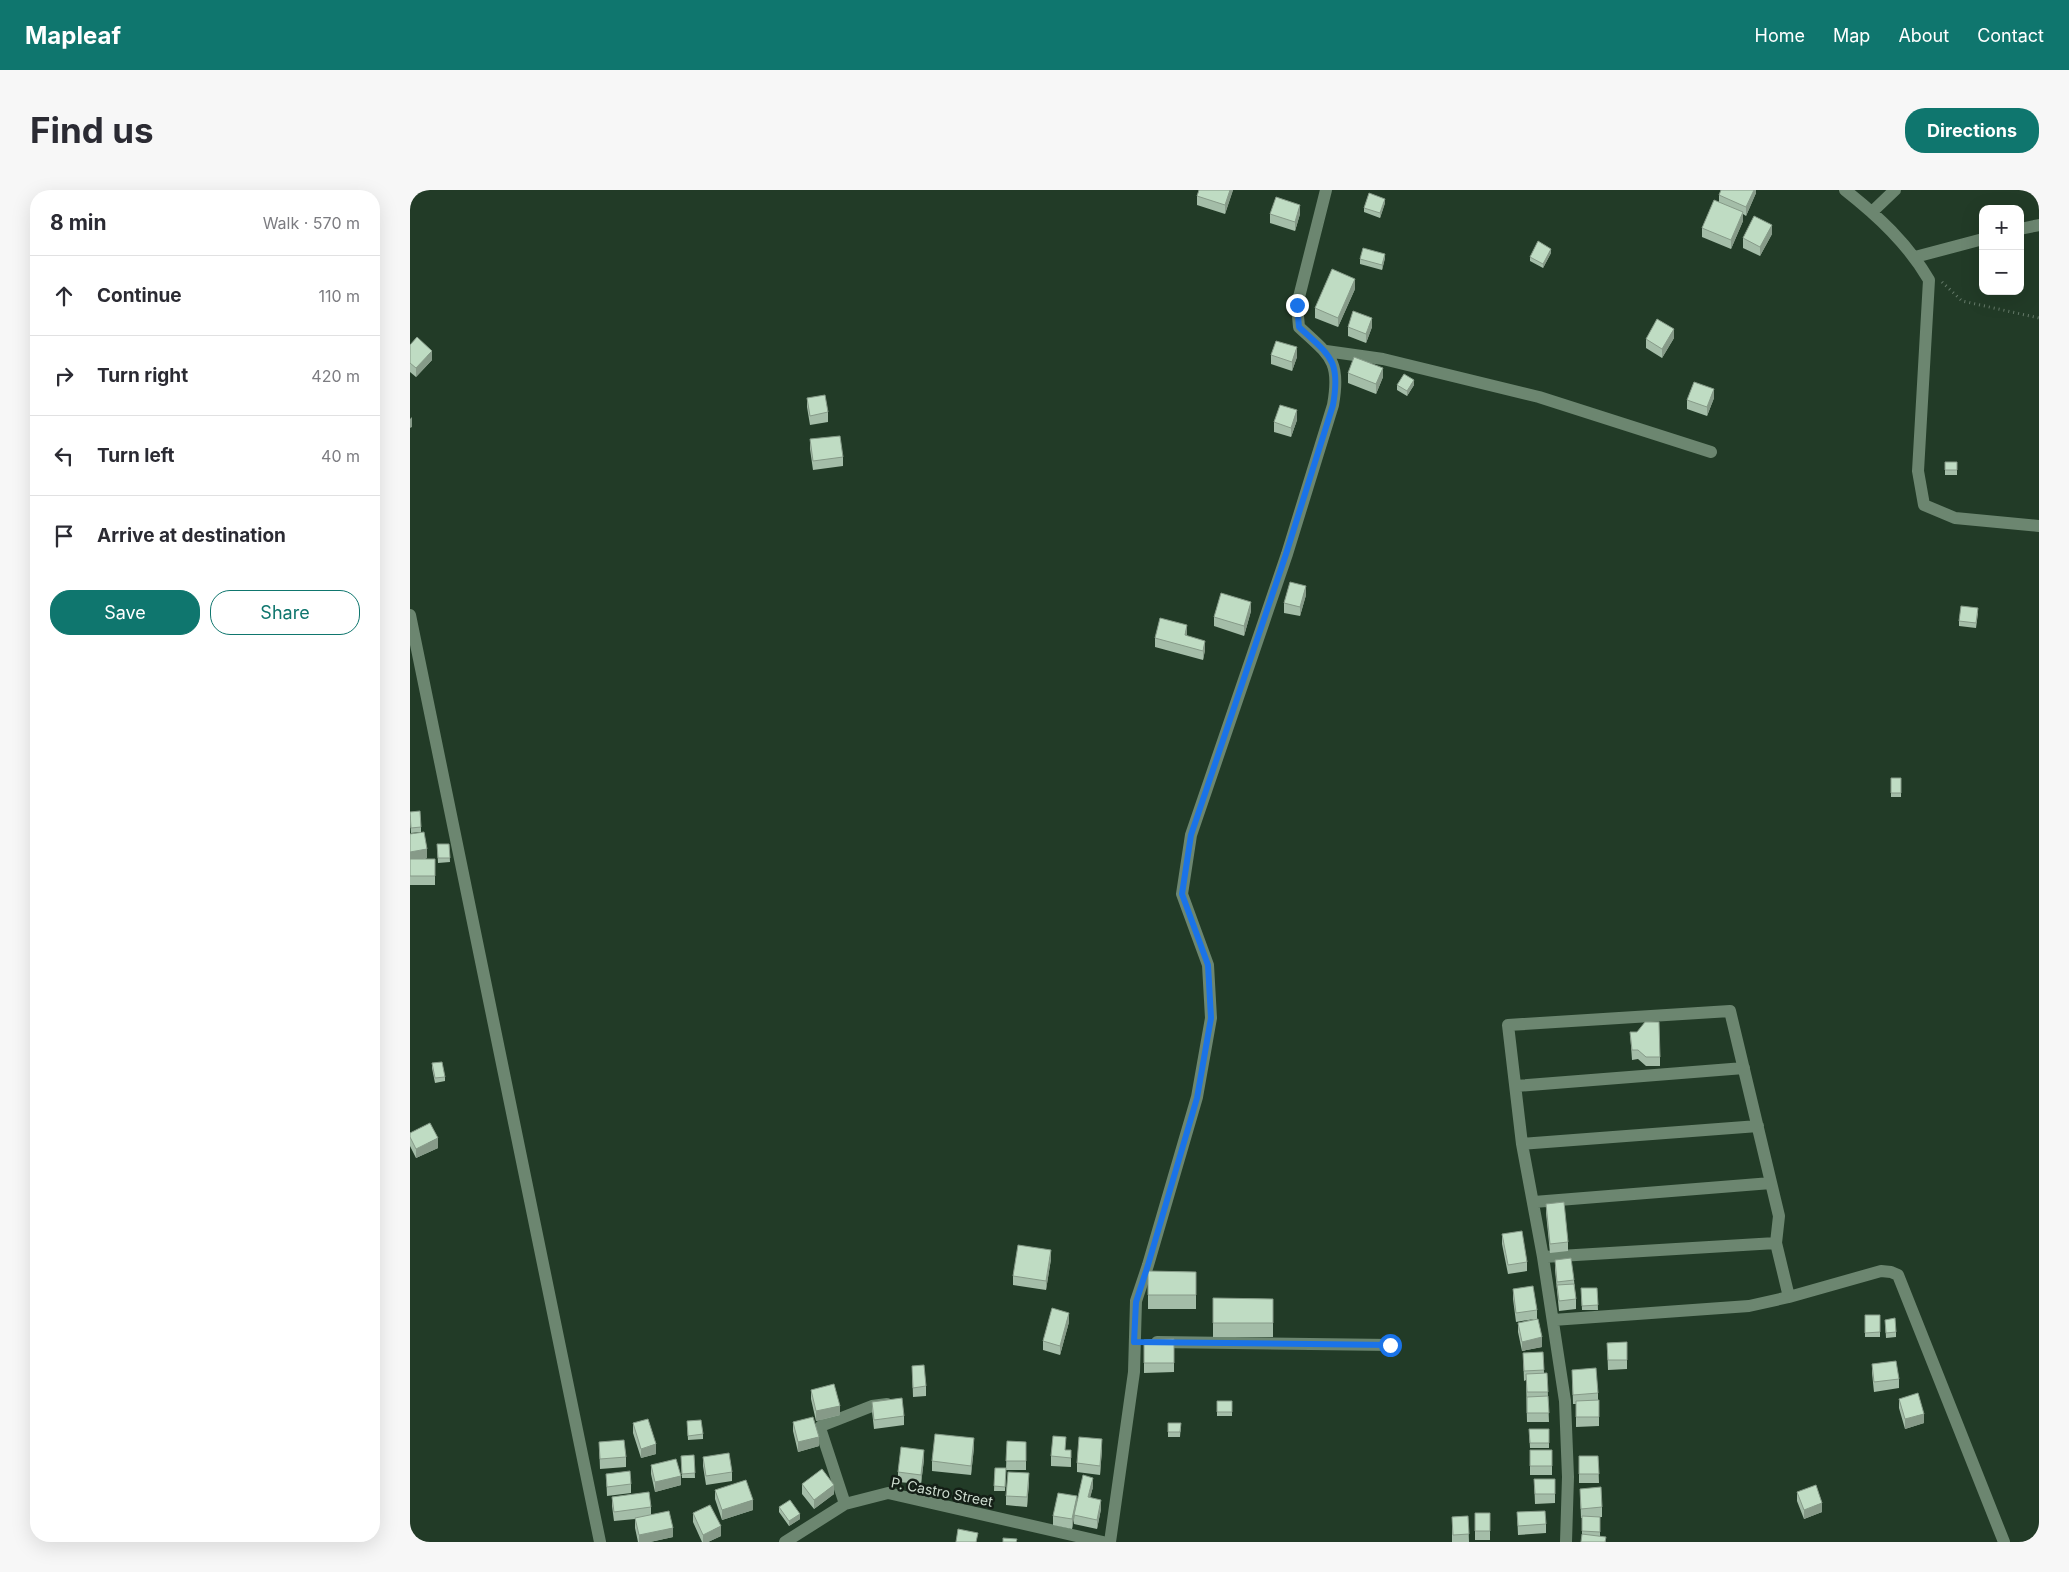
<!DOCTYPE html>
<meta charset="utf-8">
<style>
:root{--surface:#fff;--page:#f7f7f7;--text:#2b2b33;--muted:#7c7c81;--line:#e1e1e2;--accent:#0f766e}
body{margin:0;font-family:Inter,sans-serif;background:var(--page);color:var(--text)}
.controls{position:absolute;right:15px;top:15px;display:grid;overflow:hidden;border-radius:10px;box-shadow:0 5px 20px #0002}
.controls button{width:45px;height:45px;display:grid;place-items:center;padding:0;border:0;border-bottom:1px solid var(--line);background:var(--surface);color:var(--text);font:25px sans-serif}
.stop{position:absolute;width:15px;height:15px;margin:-11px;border:4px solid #1a73e8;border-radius:50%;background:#fff}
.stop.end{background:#1a73e8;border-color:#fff;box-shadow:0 1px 5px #0008}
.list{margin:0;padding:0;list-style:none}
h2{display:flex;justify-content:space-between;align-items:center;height:65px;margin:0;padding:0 20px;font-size:21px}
h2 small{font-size:16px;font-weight:400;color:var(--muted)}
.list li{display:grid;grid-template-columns:32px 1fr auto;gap:15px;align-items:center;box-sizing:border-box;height:80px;padding:0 20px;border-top:1px solid var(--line)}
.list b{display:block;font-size:19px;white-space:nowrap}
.list em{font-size:16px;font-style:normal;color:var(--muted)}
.actions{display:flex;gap:10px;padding:15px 20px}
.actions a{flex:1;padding:11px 0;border:1px solid var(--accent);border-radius:20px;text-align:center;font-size:18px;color:var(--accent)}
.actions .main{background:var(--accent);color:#fff}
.icon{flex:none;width:28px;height:28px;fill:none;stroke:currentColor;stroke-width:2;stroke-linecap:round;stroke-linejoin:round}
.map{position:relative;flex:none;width:1629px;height:1352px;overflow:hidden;border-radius:20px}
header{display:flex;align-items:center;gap:30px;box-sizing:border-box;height:70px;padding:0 25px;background:var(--accent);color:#fff}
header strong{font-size:24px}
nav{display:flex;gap:28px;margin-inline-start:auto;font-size:18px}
.intro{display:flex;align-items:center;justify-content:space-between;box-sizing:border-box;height:120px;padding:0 30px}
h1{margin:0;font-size:35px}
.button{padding:12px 22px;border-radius:20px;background:var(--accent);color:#fff;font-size:18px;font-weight:700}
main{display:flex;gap:30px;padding:0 30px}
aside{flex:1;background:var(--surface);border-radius:20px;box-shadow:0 5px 20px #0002}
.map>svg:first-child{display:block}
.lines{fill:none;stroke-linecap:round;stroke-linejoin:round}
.path{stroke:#657a69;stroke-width:3;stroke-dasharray:1 4;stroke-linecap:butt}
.minor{stroke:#6c8670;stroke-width:12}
.wall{fill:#a4bda8}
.shaded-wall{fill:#869a88}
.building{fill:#bfdcc3;stroke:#869a88}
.route{stroke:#1a73e8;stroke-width:6}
.labels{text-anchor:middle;stroke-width:5;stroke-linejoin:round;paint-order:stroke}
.street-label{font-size:14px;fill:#cfded1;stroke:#141f16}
</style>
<header>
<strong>Mapleaf</strong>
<nav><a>Home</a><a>Map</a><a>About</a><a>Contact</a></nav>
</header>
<div class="intro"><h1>Find us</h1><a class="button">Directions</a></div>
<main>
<aside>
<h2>8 min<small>Walk · 570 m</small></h2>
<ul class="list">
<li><svg class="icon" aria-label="ahead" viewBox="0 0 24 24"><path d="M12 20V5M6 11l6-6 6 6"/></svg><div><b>Continue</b></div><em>110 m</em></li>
<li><svg class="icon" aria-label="right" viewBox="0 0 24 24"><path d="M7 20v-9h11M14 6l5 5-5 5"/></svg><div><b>Turn right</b></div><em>420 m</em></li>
<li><svg class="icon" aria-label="left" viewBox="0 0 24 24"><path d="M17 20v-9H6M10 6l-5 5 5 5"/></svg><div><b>Turn left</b></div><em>40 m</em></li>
<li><svg class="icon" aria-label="arrive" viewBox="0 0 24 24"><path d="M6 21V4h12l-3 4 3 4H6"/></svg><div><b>Arrive at destination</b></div></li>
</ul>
<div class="actions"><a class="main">Save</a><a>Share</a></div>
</aside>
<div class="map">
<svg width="1629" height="1352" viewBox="0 0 1629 1352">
<rect width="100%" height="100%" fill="#223b27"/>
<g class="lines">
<path class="path" d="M 1532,92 L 1552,111 L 1629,128"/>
<path class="minor" d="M 1435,0 C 1468,26 1498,54 1519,90 L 1508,281 L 1514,315 L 1545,328 L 1629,336
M 1463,21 L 1485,0
M 1610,39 L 1629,35
M 1505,67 L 1573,49
M 916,161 L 973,169 L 1129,207 L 1301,262
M 0,425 L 190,1352
M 1106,896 L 1334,878
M 1112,954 L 1348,936
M 1124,1012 L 1361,993
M 1366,1053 L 1379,1107
M 1133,1067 L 1366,1053 L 1369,1026 L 1320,821 L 1098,835 L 1112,954 L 1133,1067 L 1155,1211 L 1158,1287 L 1156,1352
M 1143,1130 L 1339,1116 L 1379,1107 L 1471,1081 L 1481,1082 L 1488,1085 L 1594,1352
M 747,1152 L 981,1155
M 435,1314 L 411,1241 L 411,1236 L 462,1216 L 477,1214
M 375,1352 L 435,1314 L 478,1303 L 693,1352
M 700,1352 L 724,1182 L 726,1111 L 738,1075 L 787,907 L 801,828 L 798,775 L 772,704 L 781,645 L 877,364 L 923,215 C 931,170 920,166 889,137 L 887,115 L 916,0"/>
</g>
<path class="wall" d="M 823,0 L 815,24 L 787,15 L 787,6 Z
M 1346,0 L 1346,3 L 1336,26 L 1333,24 L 1333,31 L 1321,59 L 1292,47 L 1292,38 L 1309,12 L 1309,5 Z
M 975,13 L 970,28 L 954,22 L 954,18 Z
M 860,24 L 890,24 L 885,41 L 860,33 Z
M 1362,44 L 1350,66 L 1333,58 L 1333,48 Z
M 1141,63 L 1133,78 L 1120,71 L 1120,67 Z
M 975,68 L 972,80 L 950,74 L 950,69 Z
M 945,99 L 928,137 L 905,128 L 905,118 Z
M 938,137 L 962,137 L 956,153 L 938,146 Z
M 1264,148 L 1252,168 L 1236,158 L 1236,149 Z
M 0,155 L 22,170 L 6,187 L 0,182 Z
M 861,165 L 887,167 L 882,181 L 861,174 Z
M 938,183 L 973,187 L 966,204 L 938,193 Z
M 987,195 L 1004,195 L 997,206 L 987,200 Z
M 397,208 L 418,222 L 418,232 L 400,235 L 397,217 Z
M 1304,208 L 1297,226 L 1277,219 L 1277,210 Z
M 887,230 L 881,247 L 864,242 L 864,232 Z
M 400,249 L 433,267 L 433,276 L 403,280 L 400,259 Z
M 1535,272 L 1547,272 L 1547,285 L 1535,285 Z
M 896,405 L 890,426 L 874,423 L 874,413 Z
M 841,421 L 834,446 L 804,436 L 804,427 Z
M 1568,423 L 1566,438 L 1549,436 L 1549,431 Z
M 777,445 L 777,446 L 795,460 L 793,470 L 745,457 L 745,448 Z
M 1481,588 L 1491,588 L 1491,607 L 1481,607 Z
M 0,628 L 11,637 L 11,642 L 1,643 Z
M 0,644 L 17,668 L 15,669 L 25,669 L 25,695 L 0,695 Z
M 27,654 L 39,654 L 40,672 L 28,673 Z
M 1220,842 L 1250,867 L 1250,876 L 1236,876 L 1228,869 L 1222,870 Z
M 22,873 L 35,887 L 35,891 L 25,893 L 22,878 Z
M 0,943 L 28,958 L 6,968 L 0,956 Z
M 1136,1014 L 1158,1052 L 1158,1061 L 1140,1063 L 1136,1023 Z
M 1092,1044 L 1117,1072 L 1117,1081 L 1098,1084 L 1092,1054 Z
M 641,1069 L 636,1100 L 603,1095 L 603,1086 Z
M 1145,1070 L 1164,1090 L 1166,1109 L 1166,1119 L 1149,1121 L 1145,1080 Z
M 738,1081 L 786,1082 L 786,1119 L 738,1119 Z
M 1171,1098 L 1187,1098 L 1188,1120 L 1172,1120 Z
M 1103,1099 L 1127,1120 L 1127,1129 L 1132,1157 L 1112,1161 L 1108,1142 L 1108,1133 L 1124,1129 L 1106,1132 L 1103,1109 Z
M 803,1108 L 863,1109 L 863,1147 L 803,1147 Z
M 1455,1125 L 1470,1125 L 1470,1147 L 1455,1147 Z
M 1475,1130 L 1486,1142 L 1486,1147 L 1476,1148 Z
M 659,1132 L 650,1165 L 633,1160 L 633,1151 Z
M 764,1149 L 764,1182 L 734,1183 L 734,1150 Z
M 1217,1152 L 1217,1179 L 1198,1180 L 1197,1153 Z
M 1133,1162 L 1134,1183 L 1137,1183 L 1139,1232 L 1117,1232 L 1116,1190 L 1114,1191 L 1113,1163 Z
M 1462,1174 L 1489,1189 L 1489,1198 L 1464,1202 L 1462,1183 Z
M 502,1176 L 516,1196 L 516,1206 L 503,1207 Z
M 1162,1180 L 1188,1203 L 1188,1210 L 1189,1210 L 1189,1236 L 1166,1237 L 1166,1214 L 1163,1214 Z
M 401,1200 L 430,1225 L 406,1231 L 401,1209 Z
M 1489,1209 L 1514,1233 L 1495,1239 L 1489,1218 Z
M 807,1211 L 822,1211 L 822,1226 L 807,1226 Z
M 462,1212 L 494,1226 L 494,1235 L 464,1239 L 462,1221 Z
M 277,1231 L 293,1244 L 293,1249 L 278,1250 Z
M 383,1232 L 409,1256 L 388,1262 L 383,1241 Z
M 223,1233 L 246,1264 L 231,1268 L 223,1243 Z
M 758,1233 L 771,1233 L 770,1247 L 758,1247 Z
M 1119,1239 L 1139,1239 L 1139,1258 L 1120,1258 Z
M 597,1251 L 616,1252 L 616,1280 L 596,1280 Z
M 189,1252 L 216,1267 L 216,1277 L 190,1279 Z
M 564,1257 L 561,1285 L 522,1281 L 522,1271 Z
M 692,1259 L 690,1285 L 667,1282 L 667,1273 Z
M 656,1260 L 661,1260 L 661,1277 L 641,1276 L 641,1266 Z
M 1120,1260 L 1142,1260 L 1142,1285 L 1120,1285 Z
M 284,1265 L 285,1288 L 272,1288 L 271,1266 Z
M 1169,1266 L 1188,1266 L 1189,1293 L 1169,1293 Z
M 293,1267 L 322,1282 L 322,1291 L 296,1295 L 293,1276 Z
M 514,1269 L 511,1294 L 488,1292 L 488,1282 Z
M 241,1275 L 271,1295 L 245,1302 L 241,1284 Z
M 585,1278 L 596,1278 L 595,1301 L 584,1301 Z
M 196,1284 L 221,1294 L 221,1303 L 197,1306 Z
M 1124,1289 L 1145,1289 L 1145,1313 L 1125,1314 Z
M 619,1292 L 617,1317 L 596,1315 L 596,1306 Z
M 392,1294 L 424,1304 L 404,1319 L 392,1304 Z
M 683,1297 L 680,1307 L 691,1319 L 687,1339 L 664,1334 L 664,1326 L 662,1339 L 643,1335 L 643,1326 L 667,1316 Z
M 1170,1299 L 1192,1317 L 1192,1327 L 1190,1327 L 1190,1346 L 1196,1352 L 1172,1346 L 1172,1328 L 1171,1328 Z
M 305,1300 L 343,1320 L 312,1330 L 305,1309 Z
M 1387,1302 L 1412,1322 L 1394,1329 L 1387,1311 Z
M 202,1307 L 241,1317 L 241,1325 L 263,1347 L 240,1352 L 228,1352 L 225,1338 L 225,1329 L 204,1331 L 202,1316 Z
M 369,1317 L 390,1329 L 379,1336 L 369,1322 Z
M 1107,1322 L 1136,1334 L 1136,1343 L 1108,1345 Z
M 283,1323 L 311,1346 L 298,1352 L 292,1352 L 283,1332 Z
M 1065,1323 L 1080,1323 L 1080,1350 L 1065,1350 Z
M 1058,1326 L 1059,1352 L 1042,1352 L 1042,1327 Z"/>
<path class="shaded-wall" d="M 820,0 L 823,0 L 815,24 L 815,15 Z
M 1344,0 L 1346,0 L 1346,3 L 1336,26 L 1336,17 Z
M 975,9 L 975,13 L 970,28 L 970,23 Z
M 890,15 L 890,24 L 885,41 L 885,32 Z
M 1333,22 L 1333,31 L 1321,59 L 1321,50 Z
M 1362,35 L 1362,44 L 1350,66 L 1350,57 Z
M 1141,59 L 1141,63 L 1133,78 L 1133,74 Z
M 975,64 L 975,68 L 972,80 L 972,75 Z
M 945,89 L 945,99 L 928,137 L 928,128 Z
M 962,128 L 962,137 L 956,153 L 956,144 Z
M 1264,139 L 1264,148 L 1252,168 L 1252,159 Z
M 887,157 L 887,167 L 882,181 L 882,172 Z
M 22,161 L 22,170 L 6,187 L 6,178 Z
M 973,178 L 973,187 L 966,204 L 966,194 Z
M 1004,190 L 1004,195 L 997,206 L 997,201 Z
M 1304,199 L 1304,208 L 1297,226 L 1297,217 Z
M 887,220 L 887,230 L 881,247 L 881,238 Z
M 2,227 L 2,237 L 0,238 L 0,229 Z
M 896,396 L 896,405 L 890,426 L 890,417 Z
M 841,412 L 841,421 L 834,446 L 834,436 Z
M 777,435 L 777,445 L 775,454 L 775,445 Z
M 795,451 L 795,460 L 793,470 L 793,461 Z
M 17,659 L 17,668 L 0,672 L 0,662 Z
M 28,948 L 28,958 L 6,968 L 6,959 Z
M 641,1060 L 641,1069 L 636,1100 L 636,1091 Z
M 659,1123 L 659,1132 L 650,1165 L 650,1156 Z
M 1132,1147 L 1132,1157 L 1112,1161 L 1112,1152 Z
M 430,1216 L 430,1225 L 406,1231 L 406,1221 Z
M 1514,1224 L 1514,1233 L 1495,1239 L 1495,1229 Z
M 409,1247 L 409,1256 L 388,1262 L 388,1252 Z
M 564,1248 L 564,1257 L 561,1285 L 561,1276 Z
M 692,1249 L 692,1259 L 690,1285 L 690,1276 Z
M 246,1254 L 246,1264 L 231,1268 L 231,1259 Z
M 514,1260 L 514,1269 L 511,1294 L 511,1285 Z
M 619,1283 L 619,1292 L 617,1317 L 617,1307 Z
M 271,1286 L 271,1295 L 245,1302 L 245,1292 Z
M 683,1288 L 683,1297 L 678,1316 L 678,1307 Z
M 424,1295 L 424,1304 L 404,1319 L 404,1310 Z
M 667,1306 L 667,1316 L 662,1339 L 662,1329 Z
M 343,1310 L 343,1320 L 312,1330 L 312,1320 Z
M 691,1310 L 691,1319 L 687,1339 L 687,1330 Z
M 1412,1313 L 1412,1322 L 1394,1329 L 1394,1320 Z
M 390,1324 L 390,1329 L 379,1336 L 379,1331 Z
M 311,1336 L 311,1346 L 298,1352 L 293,1352 L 293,1345 Z
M 263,1338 L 263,1347 L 240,1352 L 229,1352 L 229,1345 Z"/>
<path class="building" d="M 789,0 L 820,0 L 815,15 L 787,6 Z
M 1311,0 L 1344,0 L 1336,17 L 1309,5 Z
M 959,3 L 975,9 L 970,23 L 954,18 Z
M 866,7 L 890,15 L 885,32 L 860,24 Z
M 1304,10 L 1333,22 L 1321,50 L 1292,38 Z
M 1344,26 L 1362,35 L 1350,57 L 1333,48 Z
M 1128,51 L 1141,59 L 1133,74 L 1120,67 Z
M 953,58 L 975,64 L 972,75 L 950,69 Z
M 922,79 L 945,89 L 928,128 L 905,118 Z
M 943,121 L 962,128 L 956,144 L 938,137 Z
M 1247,129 L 1264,139 L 1252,159 L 1236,149 Z
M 7,147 L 22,161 L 6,178 L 0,173 L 0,155 Z
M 866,151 L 887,157 L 882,172 L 861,165 Z
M 944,167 L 973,178 L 966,194 L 938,183 Z
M 994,184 L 1004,190 L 997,201 L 987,195 Z
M 1284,192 L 1304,199 L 1297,217 L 1277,210 Z
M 415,205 L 418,222 L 400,226 L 397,208 Z
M 870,215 L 887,220 L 881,238 L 864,232 Z
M 430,246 L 433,267 L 403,271 L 400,249 Z
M 1535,272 L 1547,272 L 1547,280 L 1535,280 Z
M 880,392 L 896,396 L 890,417 L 874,413 Z
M 811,403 L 841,412 L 834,436 L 804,427 Z
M 1551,416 L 1568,418 L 1566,433 L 1549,431 Z
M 750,428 L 777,435 L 775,445 L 795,451 L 793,461 L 745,448 Z
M 1481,588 L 1491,588 L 1491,603 L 1481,603 Z
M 10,621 L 11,637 L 1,638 L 0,622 Z
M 14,642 L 17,659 L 0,662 L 0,644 Z
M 27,654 L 39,654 L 40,668 L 28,668 Z
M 0,669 L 25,669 L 25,686 L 0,686 Z
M 1235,832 L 1249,832 L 1250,867 L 1236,867 L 1228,860 L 1222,860 L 1220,842 L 1227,842 Z
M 32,872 L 35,887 L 25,888 L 22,873 Z
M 20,933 L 28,948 L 6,959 L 0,947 L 0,943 Z
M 1154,1012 L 1158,1052 L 1140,1054 L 1136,1014 Z
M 1112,1041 L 1117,1072 L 1098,1075 L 1092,1044 Z
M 608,1055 L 641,1060 L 636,1091 L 603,1086 Z
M 1161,1068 L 1164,1090 L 1147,1092 L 1145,1070 Z
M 738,1081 L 786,1082 L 786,1105 L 738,1105 Z
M 1164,1094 L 1166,1109 L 1149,1111 L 1147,1095 Z
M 1123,1096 L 1127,1120 L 1106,1123 L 1103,1099 Z
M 1171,1098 L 1187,1098 L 1188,1115 L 1172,1116 Z
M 803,1108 L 863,1109 L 863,1133 L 803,1133 Z
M 642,1118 L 659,1123 L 650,1156 L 633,1151 Z
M 1455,1125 L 1470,1125 L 1470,1142 L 1455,1143 Z
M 1485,1128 L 1486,1142 L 1476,1143 L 1475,1130 Z
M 1128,1129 L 1132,1147 L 1112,1152 L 1108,1133 Z
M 764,1149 L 764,1173 L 734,1173 L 734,1150 Z
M 1217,1152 L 1217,1170 L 1198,1170 L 1197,1153 Z
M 1133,1162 L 1134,1180 L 1114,1181 L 1113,1163 Z
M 1486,1171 L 1489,1189 L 1464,1192 L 1462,1174 Z
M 514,1175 L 516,1196 L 503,1198 L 502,1176 Z
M 1186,1178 L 1188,1203 L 1163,1205 L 1162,1180 Z
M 1137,1183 L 1138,1202 L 1117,1202 L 1116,1184 Z
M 424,1194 L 430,1216 L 406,1221 L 401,1200 Z
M 1508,1203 L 1514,1224 L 1495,1229 L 1489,1209 Z
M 1138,1206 L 1139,1223 L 1117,1223 L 1117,1207 Z
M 492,1208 L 494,1226 L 464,1230 L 462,1212 Z
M 1189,1210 L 1189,1227 L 1166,1227 L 1166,1211 Z
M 807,1211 L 822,1211 L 822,1222 L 807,1222 Z
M 403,1227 L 409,1247 L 388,1252 L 383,1232 Z
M 238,1229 L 246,1254 L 231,1259 L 223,1233 Z
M 291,1230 L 293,1244 L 278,1246 L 277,1231 Z
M 758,1233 L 771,1233 L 770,1242 L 758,1242 Z
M 1119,1239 L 1139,1239 L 1139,1253 L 1120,1253 Z
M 525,1244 L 564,1248 L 561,1276 L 522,1271 Z
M 643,1246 L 656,1247 L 655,1260 L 661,1260 L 661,1268 L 641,1266 Z
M 669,1247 L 692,1249 L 690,1276 L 667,1273 Z
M 214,1250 L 216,1267 L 190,1269 L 189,1252 Z
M 597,1251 L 616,1252 L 616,1271 L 596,1271 Z
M 491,1257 L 514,1260 L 511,1285 L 488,1282 Z
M 1120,1260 L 1142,1260 L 1142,1276 L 1120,1276 Z
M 319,1263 L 322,1282 L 296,1286 L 293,1267 Z
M 284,1265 L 285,1283 L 272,1284 L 271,1266 Z
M 1169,1266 L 1188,1266 L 1189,1284 L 1169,1284 Z
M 266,1269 L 271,1286 L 245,1292 L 241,1275 Z
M 585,1278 L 596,1278 L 595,1297 L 584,1296 Z
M 412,1279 L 424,1295 L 404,1310 L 392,1294 Z
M 220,1281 L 221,1294 L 197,1297 L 196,1284 Z
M 598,1282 L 619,1283 L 617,1307 L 596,1306 Z
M 673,1285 L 683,1288 L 678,1307 L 691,1310 L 687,1330 L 664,1325 Z
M 1124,1289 L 1145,1289 L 1145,1304 L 1125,1304 Z
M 336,1290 L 343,1310 L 312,1320 L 305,1300 Z
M 1406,1295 L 1412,1313 L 1394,1320 L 1387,1302 Z
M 1191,1297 L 1192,1317 L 1171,1319 L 1170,1299 Z
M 239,1302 L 241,1317 L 204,1322 L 202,1307 Z
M 648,1303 L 667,1306 L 662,1329 L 643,1326 Z
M 380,1310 L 390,1324 L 379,1331 L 369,1317 Z
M 300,1315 L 311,1336 L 293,1345 L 283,1323 Z
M 259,1321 L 263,1338 L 229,1345 L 225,1328 Z
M 1135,1321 L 1136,1334 L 1108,1336 L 1107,1322 Z
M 1065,1323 L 1080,1323 L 1080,1341 L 1065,1341 Z
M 1058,1326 L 1059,1344 L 1043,1345 L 1042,1327 Z
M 1172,1326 L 1190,1327 L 1190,1342 L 1172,1341 Z
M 548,1339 L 568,1343 L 566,1352 L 546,1352 Z
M 1172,1344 L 1196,1347 L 1195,1352 L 1171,1352 Z
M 593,1348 L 607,1349 L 606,1352 L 593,1352 Z"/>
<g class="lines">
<path class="route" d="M 887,115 L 889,137 C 920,166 931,170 923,215 L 876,364 L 781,645 L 772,704 L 798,775 L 801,828 L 787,908 L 738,1075 L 726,1112 L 724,1152 L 980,1155"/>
</g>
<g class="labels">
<g class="street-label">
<text transform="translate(532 1302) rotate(11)" y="5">P. Castro Street</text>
</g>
</g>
</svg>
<div class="controls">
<button>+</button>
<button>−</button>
</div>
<div class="stop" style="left:980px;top:1155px"></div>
<div class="stop end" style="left:887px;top:115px"></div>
</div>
</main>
